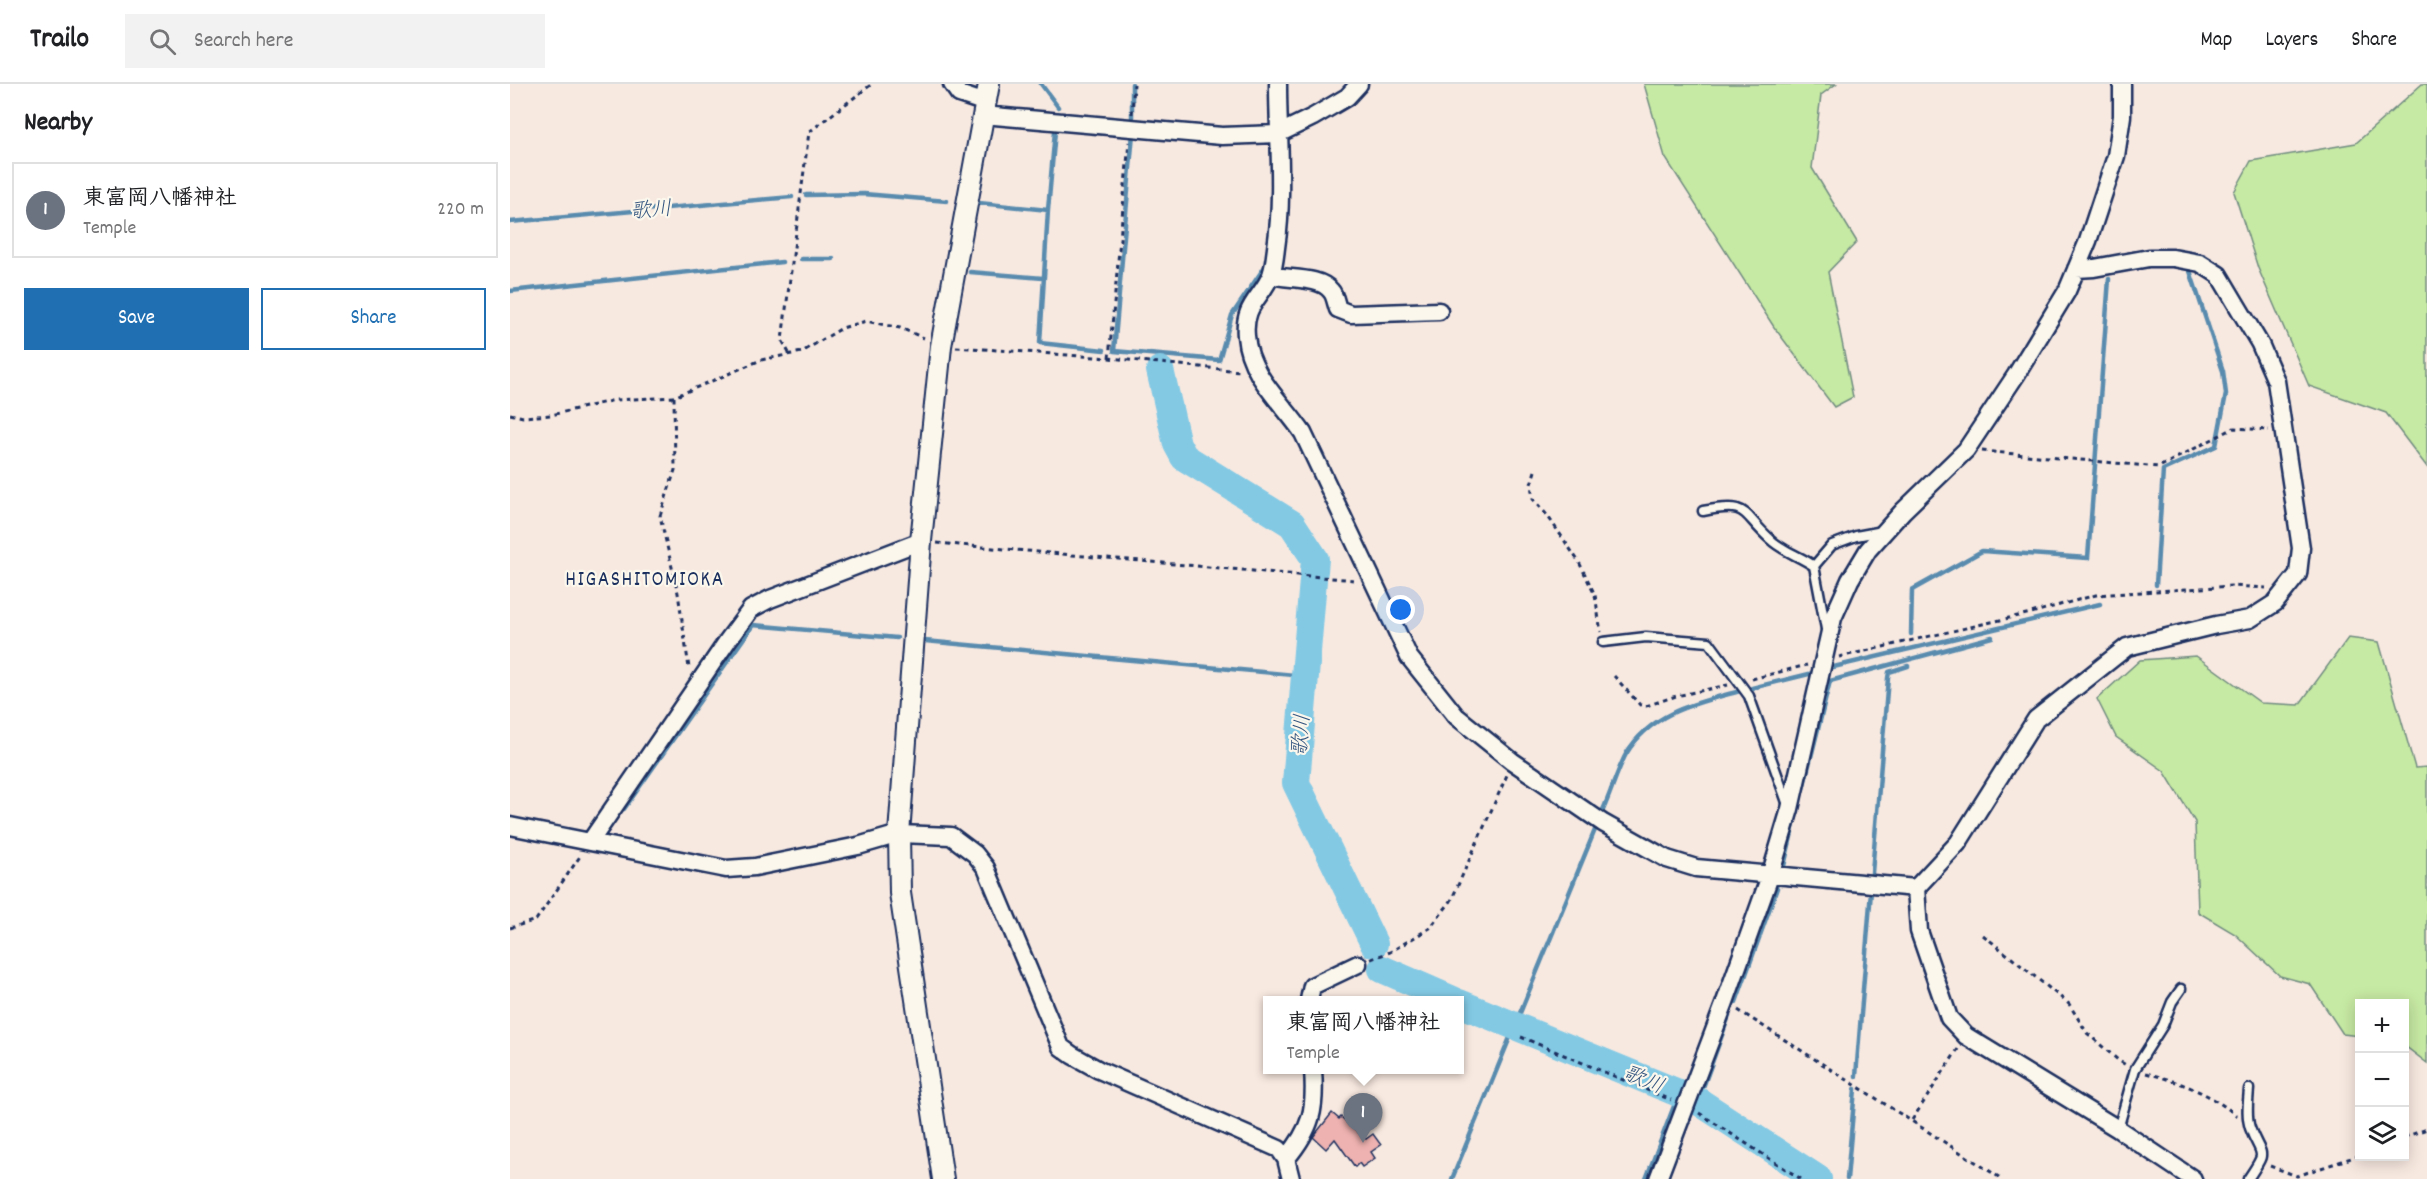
<!DOCTYPE html>
<meta charset="utf-8">
<style>
:root{--surface:#fff;--page:#f2f2f2;--text:#202124;--muted:#757577;--line:#e0e0e0;--accent:#1f6fb2}
body{margin:0;font-family:Dekko,"Klee One",sans-serif;background:var(--page);color:var(--text)}
.controls{position:absolute;right:18px;bottom:18px;display:grid;overflow:hidden;border-radius:0px;box-shadow:0 3px 15px #0003}
.controls button{width:54px;height:54px;display:grid;place-items:center;padding:0;border:0;border-bottom:2px solid var(--line);background:var(--surface);color:var(--text);font:30px sans-serif}
.you{position:absolute;left:891px;top:526px;width:21px;height:21px;margin:-15px;border:4px solid #fff;border-radius:50%;background:#1a73e8;box-shadow:0 0 0 9px #1a73e833}
.badge{display:grid;place-items:center;width:39px;height:39px;border-radius:50%;background:var(--accent);color:#fff;font-size:20px;font-weight:700}
.pin{position:absolute;translate:-50% -50px;filter:drop-shadow(0 2px 3px #0008)}
.pin::after{content:'';position:absolute;top:32px;width:21px;height:18px;background:inherit;clip-path:polygon(0 0,100% 0,50% 100%)}
.popup{position:absolute;left:753px;top:912px;width:201px;height:78px;box-sizing:border-box;display:grid;place-content:center;border-radius:0px;background:var(--surface);filter:drop-shadow(0 2px 4px #0005);font-size:20px;white-space:nowrap;color:var(--muted)}
.popup b{font-size:22px;color:var(--text)}
.popup::after{content:'';position:absolute;left:50%;top:100%;margin-left:-12px;border:12px solid transparent;border-top-color:var(--surface)}
.list{margin:0;padding:0;list-style:none}
h2{display:flex;justify-content:space-between;align-items:center;height:78px;margin:0;padding:0 24px;font-size:26px}
h2 small{font-size:20px;font-weight:400;color:var(--muted)}
.list li{display:grid;grid-template-columns:39px 1fr auto;gap:18px;align-items:center;box-sizing:border-box;height:96px;margin:0 12px 12px;padding:0 12px;border:2px solid var(--line);border-radius:0px}
.list b{display:block;font-size:22px;white-space:nowrap}
.list p{margin:0;font-size:20px;white-space:nowrap;color:var(--muted)}
.list em{font-size:20px;font-style:normal;color:var(--muted)}
.actions{display:flex;gap:12px;padding:18px 24px}
.actions a{flex:1;padding:14px 0;border:2px solid var(--accent);border-radius:0px;text-align:center;font-size:21px;color:var(--accent)}
.actions .main{background:var(--accent);color:#fff}
.icon{flex:none;width:33px;height:33px;fill:none;stroke:currentColor;stroke-width:2;stroke-linecap:round;stroke-linejoin:round}
.map{position:relative;flex:none;width:1917px;height:1095px;overflow:hidden}
header{display:flex;align-items:center;gap:36px;box-sizing:border-box;height:84px;padding:0 30px;background:var(--surface);border-bottom:2px solid var(--line)}
header strong{font-size:28px}
nav{display:flex;gap:33px;margin-inline-start:auto;font-size:21px}
.search{width:420px;height:54px;background:var(--page);display:flex;align-items:center;gap:15px;box-sizing:border-box;padding:0 21px;border-radius:0px;color:var(--muted);font-size:22px}
main{display:flex}
aside{flex:1;background:var(--surface)}
.map>svg:first-child{display:block}
.green{fill:#c6e9a3;stroke:#708c80;stroke-width:1.5}
.lines{fill:none;stroke-linecap:round;stroke-linejoin:round}
.stream{stroke:#598bae;stroke-width:4.5}
.river{stroke:#83c9e4;stroke-width:28}
.building{fill:#eeb2b0;stroke:#1b2f5e;stroke-width:1.5}
.service-casing{stroke:#1b2f5e;stroke-width:13}
.minor-casing{stroke:#1b2f5e;stroke-width:21}
.tertiary-casing{stroke:#1b2f5e;stroke-width:24}
.path{stroke:#1b2f5e;stroke-width:3;stroke-dasharray:4.5 4.5;stroke-linecap:butt}
.service{stroke:#fbf7ec;stroke-width:8}
.minor{stroke:#fbf7ec;stroke-width:16}
.tertiary{stroke:#fbf7ec;stroke-width:20}
.labels{text-anchor:middle;stroke-width:4.5;stroke-linejoin:round;paint-order:stroke}
.water-label{font-size:21px;font-style:italic;fill:#355680;stroke:#fbf7ec}
.neighbourhood-label{font-size:21px;letter-spacing:1.5px;fill:#1b2f5e;stroke:#fbf7ec}
</style>
<header>
<strong>Trailo</strong>
<div class="search"><svg class="icon" aria-label="search" viewBox="0 0 24 24"><circle cx="10" cy="10" r="6"/><path d="M15 15l6 6"/></svg>Search here</div>
<nav><a>Map</a><a>Layers</a><a>Share</a></nav>
</header>
<main>
<aside>
<h2>Nearby<small></small></h2>
<ul class="list">
<li><span class="badge" style="background:#6b7280">1</span><div><b>東富岡八幡神社</b><p>Temple</p></div><em>220 m</em></li>
</ul>
<div class="actions"><a class="main">Save</a><a>Share</a></div>
</aside>
<div class="map">
<svg width="1917" height="1095" viewBox="0 0 1917 1095">
<rect width="100%" height="100%" fill="#f8e9e0"/>
<filter id="ink" filterUnits="userSpaceOnUse"><feTurbulence type="fractalNoise" baseFrequency=".0167" numOctaves="2"/><feDisplacementMap in="SourceGraphic" scale="12" xChannelSelector="R" yChannelSelector="G"/><feConvolveMatrix kernelMatrix="1 2 1 2 8 2 1 2 1" color-interpolation-filters="sRGB"/></filter>
<g filter="url(#ink)">
<path class="green" d="M 1134,0 L 1326,0 L 1311,11 L 1302,84 L 1347,158 L 1318,188 L 1343,313 L 1324,323 L 1264,243 L 1155,73 Z
M 1912,0 L 1917,0 L 1917,383 L 1876,329 L 1799,302 L 1748,184 L 1724,108 L 1741,77 L 1846,59 Z
M 1838,554 L 1869,558 L 1905,684 L 1917,683 L 1917,979 L 1895,962 L 1894,920 L 1850,920 L 1849,952 L 1833,950 L 1800,900 L 1770,892 L 1725,850 L 1688,828 L 1685,738 L 1654,687 L 1606,653 L 1587,615 L 1630,576 L 1686,572 L 1751,619 L 1789,621 Z"/>
<g class="lines">
<path class="stream" d="M 531,0 L 548,23
M 622,41 L 622,0
M 623,49 L 604,267 L 709,276 L 722,231 L 756,181
M 296,111 L 354,110 L 437,117
M 469,119 L 538,126 L 530,259 L 594,266
M 538,126 L 545,47
M 0,138 L 282,113
M 291,175 L 323,175
M 460,188 L 533,194
M 0,207 L 272,178
M 1646,501 L 1653,386 L 1706,362 L 1716,310 L 1713,287 L 1680,187
M 1401,550 L 1402,506 L 1472,467 L 1578,474 L 1599,195
M 415,557 L 795,592
M 1315,585 L 1590,520
M 1242,604 L 1307,588
M 1293,705 L 1320,597 L 1482,553
M 114,725 L 243,541 L 387,554
M 1093,726 C 1101,708 1107,687 1116,670 C 1141,628 1186,619 1230,607
M 1274,782 L 1285,736
M 1362,789 L 1378,594 L 1379,588 L 1398,582
M 1226,918 L 1267,804
M 1346,992 L 1361,807
M 1188,1017 L 1219,932
M 942,1095 L 1087,741
M 1136,1095 L 1164,1022
M 1337,1095 L 1345,1005"/>
<path class="river" d="M 650,286 L 667,360 L 674,373 L 782,440 L 805,475 L 804,487
M 803,496 L 786,699 L 864,860
M 872,885 L 943,916
M 949,919 L 1188,1017 L 1308,1095"/>
</g>
<path class="building" d="M 822,1029 L 829,1035 L 831,1033 L 856,1055 L 863,1050 L 871,1061 L 861,1068 L 865,1074 L 852,1083 L 849,1079 L 845,1083 L 825,1055 L 816,1065 L 803,1053 Z"/>
<g class="lines">
<defs>
<path id="service" d="M 1193,427 C 1240,418 1230,428 1260,455 C 1272,467 1290,472 1304,482 L 1316,545
M 1304,482 L 1322,461 L 1346,452 L 1373,447
M 1093,558 L 1136,553 L 1199,558 L 1239,612 L 1278,721
M 1608,1045 L 1625,985 L 1653,941 L 1662,918 L 1671,905
M 1738,1095 C 1759,1064 1751,1074 1740,1044 C 1736,1032 1738,1018 1739,1005"/>
<path id="minor" d="M 442,0 L 449,10 L 476,19
M 768,0 C 768,54 774,110 766,164 C 765,172 764,183 761,191 C 751,215 733,221 736,252 C 739,291 772,318 793,349 L 899,573 L 946,632 L 1002,677 L 1093,739 L 1157,775 L 1186,784 L 1406,804 L 1448,759 L 1526,635 L 1617,563 L 1706,541 L 1740,535 L 1765,519 L 1788,490 L 1791,464 L 1766,297 L 1750,260 L 1709,191 L 1690,179 L 1663,174 L 1639,174 L 1584,184 L 1566,185
M 473,31 L 712,52 L 768,50 L 803,33 L 837,13 L 849,0
M 761,191 C 778,196 810,192 821,207 C 825,211 826,220 828,225 L 841,230 L 929,227
M 0,742 L 216,785 L 245,783 L 348,762 L 389,750 L 441,752 L 465,770 L 476,784 L 551,963 L 562,971 L 589,986 L 769,1065 L 776,1075 L 781,1095
M 80,758 L 218,556 L 241,525 L 260,515 L 411,457
M 1406,804 L 1409,847 L 1439,934 L 1456,952 L 1608,1045 L 1683,1095
M 799,916 L 802,902 L 848,880
M 776,1075 C 802,1044 806,1025 803,986
M 1148,1095 L 1215,918 L 1260,792 L 1280,725 L 1323,534 L 1340,496 L 1358,466 L 1393,427 L 1456,366 L 1506,291 L 1557,207 L 1578,157 L 1606,72 L 1612,32 L 1612,0"/>
<path id="tertiary" d="M 433,1095 L 390,809 L 389,750 L 411,457 L 431,262 L 479,0"/>
</defs>
<use href="#service" class="service-casing"/>
<use href="#minor" class="minor-casing"/>
<use href="#tertiary" class="tertiary-casing"/>
<path class="path" d="M 622,30 L 624,0
M 446,263 L 599,274 L 730,287
M 279,269 L 272,256 L 299,48 L 362,0
M 599,274 L 619,58
M 164,313 L 165,386 L 150,432 L 168,509 L 179,584
M 0,330 L 13,333 L 41,331 L 105,316 L 164,313 L 251,276 L 292,268 L 332,244 L 356,237 L 390,244 L 414,254
M 1472,367 L 1649,383 L 1724,344 L 1759,346
M 1025,387 L 1021,400 L 1023,415 L 1037,431 L 1069,478 L 1085,511 L 1091,548
M 427,459 L 845,496
M 1329,573 L 1521,529 L 1586,511 L 1722,502 L 1756,504
M 1104,592 L 1130,621 L 1136,622 L 1166,612 L 1218,601
M 1242,595 L 1297,581
M 0,844 L 26,836 L 71,771
M 1473,851 L 1559,920 L 1577,949 L 1609,977 L 1616,981
M 861,875 L 880,868 L 920,844 L 941,817 L 997,691
M 1228,926 L 1492,1095
M 1011,953 L 1161,1016
M 1636,989 C 1670,998 1700,1009 1727,1032
M 1189,1029 L 1291,1095
M 1402,1036 L 1448,965
M 1894,1053 L 1917,1045
M 1760,1082 L 1787,1092 L 1850,1071"/>
<use href="#service" class="service"/>
<use href="#minor" class="minor"/>
<use href="#tertiary" class="tertiary"/>
</g>
</g>
<g class="labels">
<g class="water-label">
<text transform="translate(141 125) rotate(-5)" y="7">歌川</text>
<text transform="translate(790 651) rotate(-85)" y="7">歌川</text>
<text transform="translate(1134 995) rotate(22)" y="7">歌川</text>
</g>
<g class="neighbourhood-label">
<text x="135" y="501">HIGASHITOMIOKA</text>
</g>
</g>
</svg>
<div class="controls">
<button>+</button>
<button>−</button>
<button><svg class="icon" aria-label="layers" viewBox="0 0 24 24"><path d="M12 4l9 5-9 5-9-5zM3 14l9 5 9-5"/></svg></button>
</div>
<div class="you"></div>
<div class="pin badge" style="left:853px;top:1059px;background:#6b7280">1</div>
<div class="popup"><b>東富岡八幡神社</b>Temple</div>
</div>
</main>
